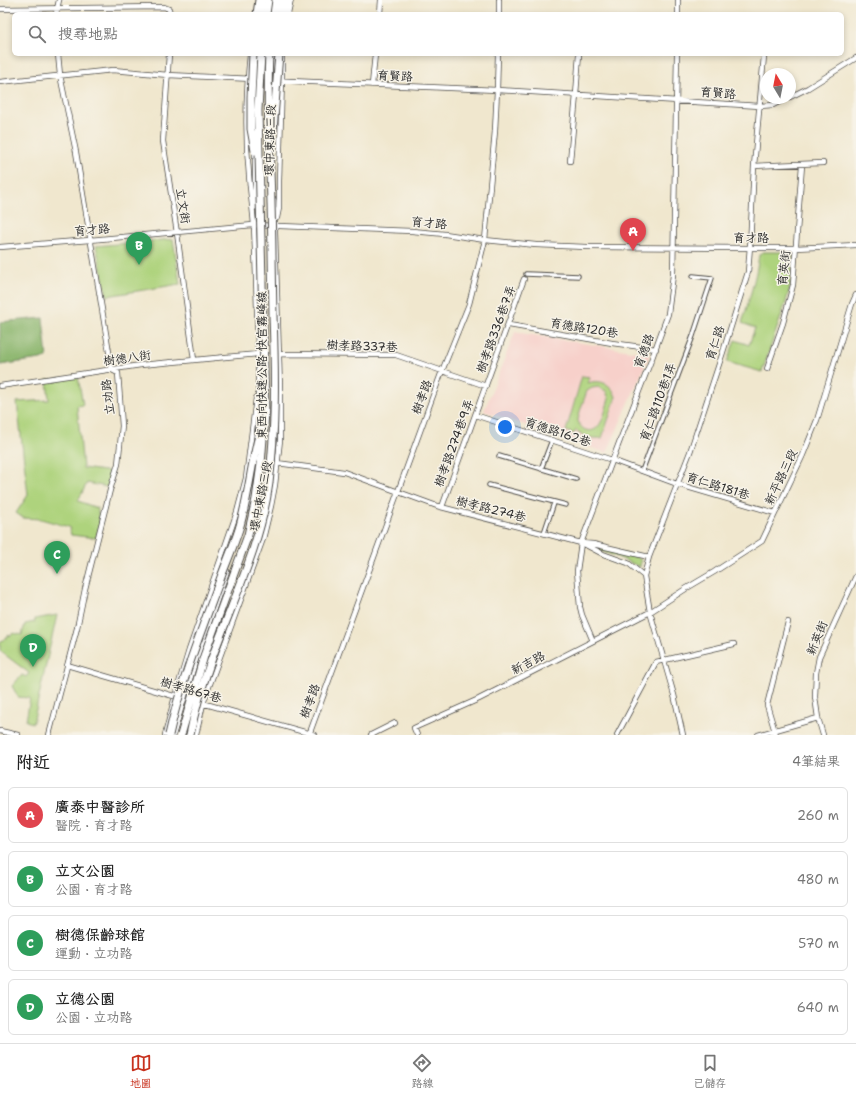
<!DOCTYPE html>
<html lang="zh-TW">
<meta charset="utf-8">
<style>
:root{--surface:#fff;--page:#f6f6f6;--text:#222;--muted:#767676;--line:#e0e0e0;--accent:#c8321e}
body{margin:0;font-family:"Shantell Sans","LXGW WenKai TC",sans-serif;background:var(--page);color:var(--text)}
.compass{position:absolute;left:760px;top:68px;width:36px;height:36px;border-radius:50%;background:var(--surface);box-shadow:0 2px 6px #0003;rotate:350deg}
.you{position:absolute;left:505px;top:427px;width:14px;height:14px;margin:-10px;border:3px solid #fff;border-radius:50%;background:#1a73e8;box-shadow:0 0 0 6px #1a73e833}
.badge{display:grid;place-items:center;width:26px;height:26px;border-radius:50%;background:var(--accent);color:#fff;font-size:13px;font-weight:700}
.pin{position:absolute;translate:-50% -33px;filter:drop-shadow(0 1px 2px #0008)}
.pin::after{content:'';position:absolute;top:21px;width:14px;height:12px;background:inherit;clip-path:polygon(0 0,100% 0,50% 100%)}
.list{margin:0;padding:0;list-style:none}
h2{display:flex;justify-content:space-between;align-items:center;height:52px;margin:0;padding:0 16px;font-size:17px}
h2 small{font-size:13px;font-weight:400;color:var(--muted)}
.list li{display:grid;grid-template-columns:26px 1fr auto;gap:12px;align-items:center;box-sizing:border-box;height:56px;margin:0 8px 8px;padding:0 8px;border:1px solid var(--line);border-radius:6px}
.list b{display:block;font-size:15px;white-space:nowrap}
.list p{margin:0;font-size:13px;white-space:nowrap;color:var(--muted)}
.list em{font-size:13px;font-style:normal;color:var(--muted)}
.icon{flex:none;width:22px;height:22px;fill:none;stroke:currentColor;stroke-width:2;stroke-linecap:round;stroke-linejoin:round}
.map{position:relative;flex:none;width:856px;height:735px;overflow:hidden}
.search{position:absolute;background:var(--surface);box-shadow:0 2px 6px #0003;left:12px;right:12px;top:12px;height:44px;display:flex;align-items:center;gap:10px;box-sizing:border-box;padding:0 14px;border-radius:6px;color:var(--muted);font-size:15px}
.sheet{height:308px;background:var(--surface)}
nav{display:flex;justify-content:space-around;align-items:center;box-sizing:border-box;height:56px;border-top:1px solid var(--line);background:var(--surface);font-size:11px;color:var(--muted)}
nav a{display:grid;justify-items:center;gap:2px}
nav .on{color:var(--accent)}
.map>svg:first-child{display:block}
.built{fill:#f7d0ca}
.green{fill:#aed37d;stroke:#6c7f54;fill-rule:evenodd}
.forest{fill:#8ab56c;stroke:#5a704c}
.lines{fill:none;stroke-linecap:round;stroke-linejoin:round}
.pedestrian-casing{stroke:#494743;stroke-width:5.5}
.minor-casing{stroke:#494743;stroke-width:6}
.trunk-casing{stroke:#494743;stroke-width:9}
.pedestrian{stroke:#fff;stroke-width:3.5}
.minor{stroke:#fff;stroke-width:4.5}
.trunk{stroke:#fff;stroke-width:7}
.trunk-bridge-casing{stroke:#494743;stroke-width:9;stroke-linecap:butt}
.trunk-bridge{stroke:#fff;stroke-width:7}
.labels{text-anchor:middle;stroke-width:3;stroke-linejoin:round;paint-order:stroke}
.street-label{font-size:12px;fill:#2b2b2b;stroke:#f7f3e8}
</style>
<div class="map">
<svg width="856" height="735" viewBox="0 0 856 735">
<rect width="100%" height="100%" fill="#f7f3e8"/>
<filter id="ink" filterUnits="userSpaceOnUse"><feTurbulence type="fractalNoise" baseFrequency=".025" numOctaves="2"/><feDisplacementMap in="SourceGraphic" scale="8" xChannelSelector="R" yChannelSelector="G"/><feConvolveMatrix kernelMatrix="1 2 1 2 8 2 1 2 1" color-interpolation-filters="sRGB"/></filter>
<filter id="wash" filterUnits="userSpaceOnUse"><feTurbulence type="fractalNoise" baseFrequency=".012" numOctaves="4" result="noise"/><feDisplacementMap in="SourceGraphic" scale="16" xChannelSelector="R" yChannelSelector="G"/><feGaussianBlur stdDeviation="0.9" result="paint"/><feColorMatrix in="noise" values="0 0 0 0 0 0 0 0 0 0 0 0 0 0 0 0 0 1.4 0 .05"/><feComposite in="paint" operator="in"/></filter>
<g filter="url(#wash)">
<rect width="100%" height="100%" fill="#f0e7ce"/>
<path class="built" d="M 515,332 L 650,354 L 607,453 L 484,411 Z"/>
<path class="green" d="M 173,239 L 180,284 L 107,296 L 96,246 Z
M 762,252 L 790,252 L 792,255 L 790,287 L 786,302 L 762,372 L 727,362 L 735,340 L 749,345 L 755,328 L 742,323 C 749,300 756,278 759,255 Z
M 582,376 L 590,377 L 588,383 C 601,379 612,384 616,397 L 602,438 C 592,439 584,437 576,430 L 574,434 L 566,431 ZM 598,387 L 606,391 L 609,399 C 605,409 602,435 586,430 C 583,429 579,425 578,421 C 578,415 585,397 587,391 L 592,388 Z
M 78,377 L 83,405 L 77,406 L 83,468 L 111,472 L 107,487 L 87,483 L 78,501 L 97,508 L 100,522 L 96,538 L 71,535 L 69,527 L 41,519 L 23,518 L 16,513 L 28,495 L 17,402 L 49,400 L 47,380 Z
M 598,548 L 600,548 L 638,557 L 641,561 L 640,567 L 613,555 L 598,550 Z
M 57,615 L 33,723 L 26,721 L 30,698 L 18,697 L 12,686 L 22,675 L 26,677 L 29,673 L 0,651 L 0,643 L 9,635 L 10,636 L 13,633 L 22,635 L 25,624 L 35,622 L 35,619 Z"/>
<path class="forest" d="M 43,318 L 47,358 L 0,365 L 0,322 Z"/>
</g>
<g filter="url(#ink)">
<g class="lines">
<defs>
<path id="pedestrian" d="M 526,274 L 578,276
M 499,456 L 576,479
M 541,469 L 552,440
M 642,471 L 693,336 L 712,278 L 693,276
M 489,485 L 566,505
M 544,533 L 554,503"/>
<path id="minor" d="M 0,9 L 164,7 L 169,9 L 170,14
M 56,14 L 59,0
M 261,14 L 263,0
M 279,14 L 281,0
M 288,14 L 291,0
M 380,14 L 381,0
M 499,14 L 499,0
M 678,14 L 678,0
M 169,54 L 163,141 L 177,233 L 194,360
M 250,54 C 246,94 245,135 249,175 C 250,192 253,209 254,226 C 257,295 259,363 258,432
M 272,76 L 273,54
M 267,80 L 497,90 L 760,106 L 773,105 L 787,98
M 0,82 L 113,70 L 168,75 L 253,79
M 372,85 L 375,54
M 790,97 L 808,88 L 856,58
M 570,161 L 576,95 L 579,54
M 754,166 L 823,163
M 254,208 L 255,188 L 255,149
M 277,218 L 279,208 L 279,181 L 282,80 L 282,54
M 0,247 L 90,240 L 253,225 L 412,231 L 445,234 L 485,240 L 536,245 L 587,247 L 750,248 L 796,248 L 856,245
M 509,325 L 612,343 L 656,349
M 279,354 L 396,355 L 486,386
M 767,369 L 783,323 L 793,285 L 802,165
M 0,386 L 141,365 L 258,354
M 475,415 L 612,460 L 677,484 L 775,513
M 277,463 L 344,472 L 437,506 L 581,543 L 593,544 L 649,557
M 442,507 L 524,279
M 247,509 L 250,500 L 255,469
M 584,544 L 603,554 L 628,563 L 644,576
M 593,641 L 582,615 L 580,607 L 577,571 L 581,543 L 622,435 L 652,358 L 668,314 L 673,275 L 677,54
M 67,665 L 177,697
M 202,703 L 315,735
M 0,731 L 18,735
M 49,735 L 77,628 L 85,589 L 110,490 L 118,464 L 122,426 L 118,373 L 112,370 L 76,152 L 60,75 L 58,54
M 165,735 L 175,696 L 189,650 L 237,512 L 246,478 L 256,398
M 173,735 L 194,666 L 227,571
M 196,735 L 203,704 L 207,692 L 263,539 L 271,506 L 275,485 L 280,440 L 280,388 L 274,200
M 309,735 L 442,371 L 469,304 L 485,240 L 495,131 L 497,90 L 498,54
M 371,735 L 395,723
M 417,735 L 414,728 L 479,699 L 650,612 L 687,588 L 714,572 L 762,541 L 803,455 L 817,420 L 852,304 L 856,295
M 617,735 L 656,662 L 734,644
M 683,735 L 674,695 L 650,612 L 644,576 L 649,557 L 690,452 L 723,352 L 748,272 L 750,246 L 754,166 L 764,56 L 762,54
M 758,735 L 818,718
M 776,735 L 767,705 L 788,622
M 823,735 L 818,718 L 815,697 L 816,673 L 819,657 L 856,576"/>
<path id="trunk" d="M 257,14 L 259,0
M 266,14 L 268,0
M 274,14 L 276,0
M 284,14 L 286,0"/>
</defs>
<use href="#pedestrian" class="pedestrian-casing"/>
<use href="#minor" class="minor-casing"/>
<use href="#trunk" class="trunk-casing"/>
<use href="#pedestrian" class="pedestrian"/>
<use href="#minor" class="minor"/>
<use href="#trunk" class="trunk"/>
<defs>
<path id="trunk-bridge" d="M 253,54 L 251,97 L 251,129 L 255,151
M 273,131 L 279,54
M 169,735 C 181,681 202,629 221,577 C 227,561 234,545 239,529 C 249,496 251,461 261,428
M 181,735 L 204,656 L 248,535 L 256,499 L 261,464 L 265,413 L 258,110 L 261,54
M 190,735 C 195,709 203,683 212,658 C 233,600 261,544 269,483 C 276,427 275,371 273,315 C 272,268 272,220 270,172 C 269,133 267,94 269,54"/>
</defs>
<use href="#trunk-bridge" class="trunk-bridge-casing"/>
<use href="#trunk-bridge" class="trunk-bridge"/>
</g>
</g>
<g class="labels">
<g class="street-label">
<text transform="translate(395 76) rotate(3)" y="4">育賢路</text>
<text transform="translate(718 93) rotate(4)" y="4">育賢路</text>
<text transform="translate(270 140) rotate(-88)" y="4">環中東路三段</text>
<text transform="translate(183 206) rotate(81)" y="4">立文街</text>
<text transform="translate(429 223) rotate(5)" y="4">育才路</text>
<text transform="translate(92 230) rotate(-5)" y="4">育才路</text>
<text x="751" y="242">育才路</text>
<text transform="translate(784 268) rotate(-84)" y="4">育英街</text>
<text transform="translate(584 328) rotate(9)" y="4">育德路120巷</text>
<text transform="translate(496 329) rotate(-70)" y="4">樹孝路336巷7弄</text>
<text transform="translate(715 343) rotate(-72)" y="4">育仁路</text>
<text transform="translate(362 346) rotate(2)" y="4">樹孝路337巷</text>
<text transform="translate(644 351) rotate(-70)" y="4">育德路</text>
<text transform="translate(127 358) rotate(-8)" y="4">樹德八街</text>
<text transform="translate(262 365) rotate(-90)" y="4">東西向快速公路 快官霧峰線</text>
<text transform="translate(108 397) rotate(-97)" y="4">立功路</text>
<text transform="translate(422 397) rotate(-70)" y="4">樹孝路</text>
<text transform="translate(658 402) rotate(-70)" y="4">育仁路110巷1弄</text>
<text transform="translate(558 432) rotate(18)" y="4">育德路162巷</text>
<text transform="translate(454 443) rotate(-70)" y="4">樹孝路274巷9弄</text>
<text transform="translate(781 477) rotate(-65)" y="4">新平路三段</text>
<text transform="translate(718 486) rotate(17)" y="4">育仁路181巷</text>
<text transform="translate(261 496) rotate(-79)" y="4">環中東路三段</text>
<text transform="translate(491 509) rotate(14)" y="4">樹孝路274巷</text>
<text transform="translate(817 638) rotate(-68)" y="4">新英街</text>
<text transform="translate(528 663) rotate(-27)" y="4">新吉路</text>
<text transform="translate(191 690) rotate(16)" y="4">樹孝路67巷</text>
<text transform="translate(310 701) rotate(-70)" y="4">樹孝路</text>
</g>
</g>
</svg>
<svg class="compass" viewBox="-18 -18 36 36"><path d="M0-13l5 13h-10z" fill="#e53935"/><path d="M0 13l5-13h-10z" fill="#767676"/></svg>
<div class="you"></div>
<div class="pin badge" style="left:633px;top:251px;background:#e0444e">A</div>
<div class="pin badge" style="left:139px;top:265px;background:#2e9e5b">B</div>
<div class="pin badge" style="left:57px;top:574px;background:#2e9e5b">C</div>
<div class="pin badge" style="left:33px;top:667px;background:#2e9e5b">D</div>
<div class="search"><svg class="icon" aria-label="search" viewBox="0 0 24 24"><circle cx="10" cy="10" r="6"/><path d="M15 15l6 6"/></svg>搜尋地點</div>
</div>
<section class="sheet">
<h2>附近<small>4筆結果</small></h2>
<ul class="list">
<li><span class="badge" style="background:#e0444e">A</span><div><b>廣泰中醫診所</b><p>醫院 · 育才路</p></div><em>260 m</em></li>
<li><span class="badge" style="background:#2e9e5b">B</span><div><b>立文公園</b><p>公園 · 育才路</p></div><em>480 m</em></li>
<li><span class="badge" style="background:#2e9e5b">C</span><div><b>樹德保齡球館</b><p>運動 · 立功路</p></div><em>570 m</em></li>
<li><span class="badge" style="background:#2e9e5b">D</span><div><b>立德公園</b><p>公園 · 立功路</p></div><em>640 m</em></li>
</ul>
</section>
<nav>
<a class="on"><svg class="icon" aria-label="map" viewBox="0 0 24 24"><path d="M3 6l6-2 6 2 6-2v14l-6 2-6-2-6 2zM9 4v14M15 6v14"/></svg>地圖</a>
<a><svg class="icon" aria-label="directions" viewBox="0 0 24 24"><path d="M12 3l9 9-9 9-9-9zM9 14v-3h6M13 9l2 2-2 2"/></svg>路線</a>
<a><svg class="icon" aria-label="saved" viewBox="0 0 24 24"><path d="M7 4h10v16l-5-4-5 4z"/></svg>已儲存</a>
</nav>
